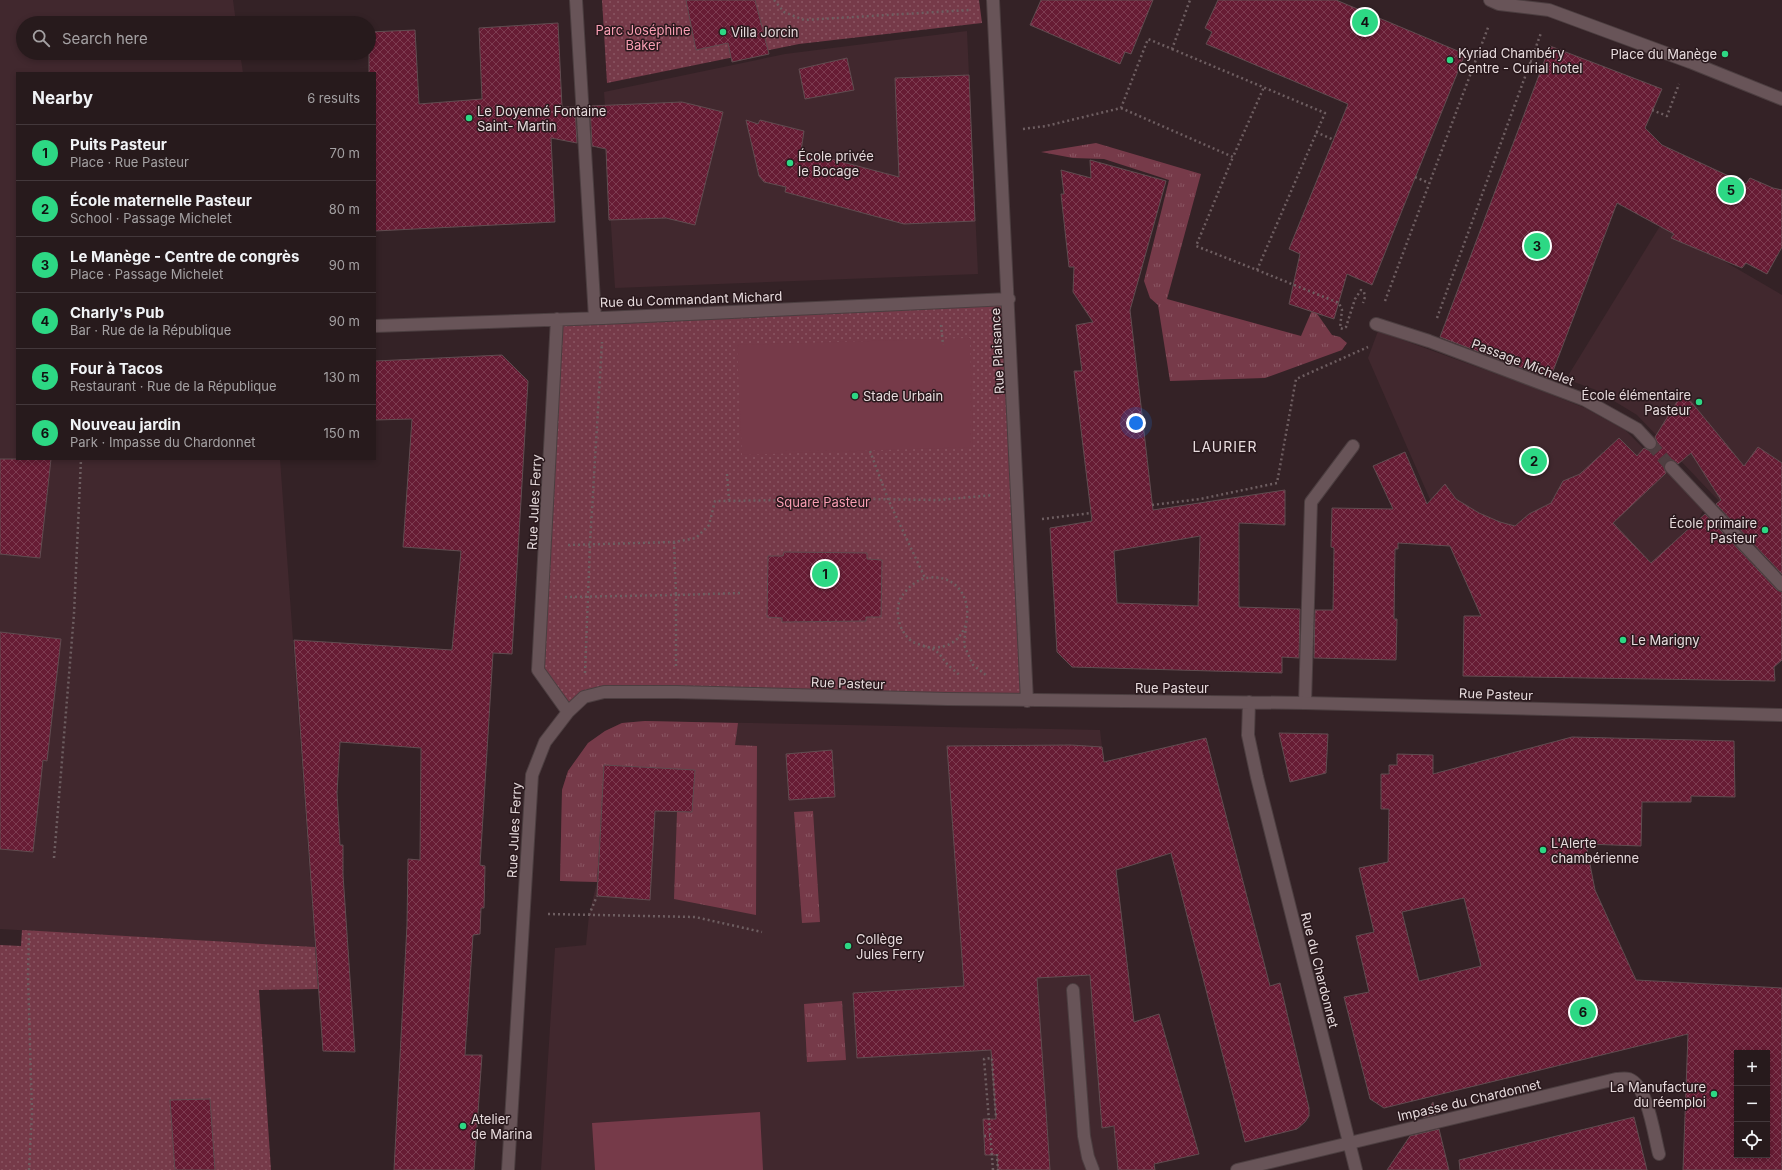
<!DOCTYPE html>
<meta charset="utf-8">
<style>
:root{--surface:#271a1c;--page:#2f2325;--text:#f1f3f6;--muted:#a4a1a3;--line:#43383b;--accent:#2dd884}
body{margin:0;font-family:Inter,sans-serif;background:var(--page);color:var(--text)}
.controls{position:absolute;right:12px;bottom:12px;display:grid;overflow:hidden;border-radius:0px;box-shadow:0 2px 6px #0003}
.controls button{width:36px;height:36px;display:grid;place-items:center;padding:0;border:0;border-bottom:1px solid var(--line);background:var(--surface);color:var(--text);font:20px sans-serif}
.you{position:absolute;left:1136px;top:423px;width:14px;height:14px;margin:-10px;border:3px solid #fff;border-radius:50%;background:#1a73e8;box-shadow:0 0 0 6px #1a73e833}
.badge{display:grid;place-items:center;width:26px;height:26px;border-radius:50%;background:var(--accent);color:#111;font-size:13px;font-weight:700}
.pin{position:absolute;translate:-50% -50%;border:2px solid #fff;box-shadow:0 1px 4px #0006}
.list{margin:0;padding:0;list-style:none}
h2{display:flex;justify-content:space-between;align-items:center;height:52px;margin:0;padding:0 16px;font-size:17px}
h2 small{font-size:13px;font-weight:400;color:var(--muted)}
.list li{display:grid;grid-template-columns:26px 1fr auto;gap:12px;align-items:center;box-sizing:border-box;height:56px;padding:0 16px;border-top:1px solid var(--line)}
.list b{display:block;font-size:15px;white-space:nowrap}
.list p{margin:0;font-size:13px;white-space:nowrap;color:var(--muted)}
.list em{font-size:13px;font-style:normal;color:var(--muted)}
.icon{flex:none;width:22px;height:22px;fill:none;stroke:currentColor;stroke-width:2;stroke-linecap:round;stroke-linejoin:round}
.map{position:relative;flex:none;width:1782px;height:1170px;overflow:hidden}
.search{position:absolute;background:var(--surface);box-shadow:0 2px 6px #0003;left:16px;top:16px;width:360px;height:44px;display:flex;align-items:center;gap:10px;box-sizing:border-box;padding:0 14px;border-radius:22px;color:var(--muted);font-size:15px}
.panel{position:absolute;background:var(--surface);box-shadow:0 2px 6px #0003;left:16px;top:72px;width:360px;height:388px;border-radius:0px}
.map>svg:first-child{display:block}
.built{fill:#41282e}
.grass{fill:url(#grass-tufts)}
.park{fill:url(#park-dots)}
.pitch{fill:#763a49}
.building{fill:url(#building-cross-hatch);stroke:#604c50;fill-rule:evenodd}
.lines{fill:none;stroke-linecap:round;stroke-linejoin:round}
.street-tunnel{stroke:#4f3e41;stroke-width:12;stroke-dasharray:12 6;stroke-linecap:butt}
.lane-casing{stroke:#4c3e40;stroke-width:14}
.street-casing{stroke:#4c3e40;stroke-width:14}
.path{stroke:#6e5e61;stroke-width:2.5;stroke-dasharray:2 3;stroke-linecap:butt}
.lane{stroke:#685458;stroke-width:12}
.street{stroke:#685458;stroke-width:12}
.poi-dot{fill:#2dd884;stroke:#2a191d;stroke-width:1.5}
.labels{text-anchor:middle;stroke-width:3;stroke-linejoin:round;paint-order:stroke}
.park-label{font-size:13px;fill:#fa9fb4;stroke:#2a191d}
.poi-label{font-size:13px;fill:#e7dbdd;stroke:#2a191d;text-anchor:start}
.street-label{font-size:13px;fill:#e7dbdd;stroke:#2a191d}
.neighbourhood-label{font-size:14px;letter-spacing:1px;fill:#e7dbdd;stroke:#2a191d}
</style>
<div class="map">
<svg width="1782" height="1170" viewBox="0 0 1782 1170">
<defs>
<pattern id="grass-tufts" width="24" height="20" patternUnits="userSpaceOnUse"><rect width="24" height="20" fill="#763a49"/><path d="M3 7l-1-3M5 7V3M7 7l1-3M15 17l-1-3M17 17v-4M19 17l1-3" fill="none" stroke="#8a5663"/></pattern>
<pattern id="park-dots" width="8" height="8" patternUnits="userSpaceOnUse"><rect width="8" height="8" fill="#763a49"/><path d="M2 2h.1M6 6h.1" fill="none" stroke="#8a5663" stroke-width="1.8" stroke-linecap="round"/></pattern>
<pattern id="building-cross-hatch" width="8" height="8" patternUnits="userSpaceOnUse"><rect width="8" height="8" fill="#671c34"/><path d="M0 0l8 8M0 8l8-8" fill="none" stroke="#7d3c51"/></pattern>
</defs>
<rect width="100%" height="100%" fill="#342226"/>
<path class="built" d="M 0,0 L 233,0 L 236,23 L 23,23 L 23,53 L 240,53 L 243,73 L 17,73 L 17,459 L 280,459 L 315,947 L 0,929 Z
M 967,31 L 978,274 L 615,288 L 608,178 L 608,149 L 604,92 L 785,54 Z
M 1660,226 L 1681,236 L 1782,295 L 1782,562 L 1719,501 L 1637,415 L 1596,390 L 1566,379 Z
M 1378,331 L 1524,384 L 1585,408 L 1625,430 L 1704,509 L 1698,520 L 1747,570 L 1468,586 L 1368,358 Z
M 645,721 L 1100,730 L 1142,1090 L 1155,1170 L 541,1170 L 555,948 L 586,945 L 589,915 L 597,882 L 560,881 L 562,790 L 568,771 L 588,743 L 605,731 L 622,723 Z"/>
<path class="grass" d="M 1096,143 L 1201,174 L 1167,299 L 1301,336 L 1313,308 L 1332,335 L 1340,337 L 1347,343 L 1342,350 L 1265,378 L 1170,381 L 1158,305 L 1150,298 L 1144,281 L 1169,180 L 1104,159 L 1073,158 L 1041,152 Z
M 645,721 L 738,723 L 735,745 L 757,746 L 756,915 L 674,899 L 677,812 L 692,812 L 694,770 L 604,765 L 597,882 L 560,881 L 562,790 L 568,771 L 588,743 L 605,731 L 622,723 Z
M 813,811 L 820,922 L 802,923 L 794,812 Z
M 842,1001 L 846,1060 L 807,1062 L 804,1004 Z"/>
<path class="park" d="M 602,0 L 979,0 L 982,23 L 799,44 L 607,83 Z
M 1009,299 L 1027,701 L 604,692 L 568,712 L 538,670 L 557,319 Z
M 22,930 L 315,947 L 318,989 L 259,990 L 271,1170 L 0,1170 L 0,945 L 21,946 Z"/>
<path class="pitch" d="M 970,338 L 973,447 L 742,455 L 737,345 Z
M 760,1112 L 763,1170 L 595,1170 L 592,1123 Z"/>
<path class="building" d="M 686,0 L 755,0 L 769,54 L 732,62 L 728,43 L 696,50 Z
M 1041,0 L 1153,0 L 1131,54 L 1125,52 L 1120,64 L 1030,25 Z
M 1218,0 L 1336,0 L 1465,54 L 1372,285 L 1347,274 L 1334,319 L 1289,304 L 1300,254 L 1289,249 L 1348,104 L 1206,44 L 1212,32 L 1205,28 Z
M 558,23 L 562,107 L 575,107 L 577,143 L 551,138 L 555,222 L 375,231 L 375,73 L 369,73 L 369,32 L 415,30 L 419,104 L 482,99 L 479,28 Z
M 1550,46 L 1662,89 L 1645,128 L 1662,145 L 1746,184 L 1750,178 L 1773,188 L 1782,190 L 1782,247 L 1767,274 L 1746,263 L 1742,268 L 1671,238 L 1674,234 L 1617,203 L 1550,379 L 1440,337 Z
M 847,58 L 854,90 L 805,99 L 799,69 Z
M 969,75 L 975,221 L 904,224 L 785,192 L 786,187 L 764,182 L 759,176 L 746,120 L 758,124 L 760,120 L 804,131 L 801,151 L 899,177 L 895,78 Z
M 682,102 L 723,112 L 695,225 L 666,218 L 609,220 L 606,149 L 592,146 L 590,106 Z
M 1090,160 L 1166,181 L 1130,310 L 1153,510 L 1285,490 L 1285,525 L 1239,523 L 1239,607 L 1300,609 L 1299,658 L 1282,657 L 1282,673 L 1072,667 L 1057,652 L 1050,528 L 1092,521 L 1074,371 L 1082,371 L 1076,325 L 1093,322 L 1073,292 L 1074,267 L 1069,267 L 1061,194 L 1064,194 L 1061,170 L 1091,178 ZM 1200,536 L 1198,606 L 1117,603 L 1114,551 Z
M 502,355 L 528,381 L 512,654 L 493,653 L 480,865 L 485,866 L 484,908 L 481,908 L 480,934 L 473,935 L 465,1055 L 482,1055 L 474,1170 L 394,1170 L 407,925 L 408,859 L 420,860 L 421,748 L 340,742 L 337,793 L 340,845 L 343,845 L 343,875 L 355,1052 L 323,1051 L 294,640 L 452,650 L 461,551 L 403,547 L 412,419 L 375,420 L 375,361 Z
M 1683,392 L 1744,466 L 1758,447 L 1782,463 L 1782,574 L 1716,504 L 1721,500 L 1691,453 L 1678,464 L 1673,460 L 1666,461 L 1664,468 L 1666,473 L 1613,523 L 1651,563 L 1705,514 L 1777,590 L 1782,592 L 1782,660 L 1774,667 L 1775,681 L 1463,676 L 1464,616 L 1481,616 L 1450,546 L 1398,543 L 1398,549 L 1395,549 L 1394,619 L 1397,619 L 1396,660 L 1314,658 L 1315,610 L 1333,610 L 1334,548 L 1331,547 L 1332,508 L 1393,509 L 1373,466 L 1405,452 L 1427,504 L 1445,484 L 1456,499 L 1479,513 L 1500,522 L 1515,526 L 1529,514 L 1551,503 L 1563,481 L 1580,474 L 1619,438 L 1637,456 L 1644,448 L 1648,450 L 1655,449 L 1657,442 L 1655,437 Z
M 0,459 L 51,459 L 40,558 L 0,554 Z
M 784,552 L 867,553 L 867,559 L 882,560 L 881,617 L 866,617 L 866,621 L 782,622 L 782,618 L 767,617 L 768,556 L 783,556 Z
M 0,632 L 61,639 L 47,761 L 43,760 L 33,852 L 0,849 Z
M 1279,733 L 1328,734 L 1326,773 L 1290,782 Z
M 1572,737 L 1734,741 L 1735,797 L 1691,796 L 1691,802 L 1642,802 L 1641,846 L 1586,844 L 1595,890 L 1636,980 L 1782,988 L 1782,1170 L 1683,1170 L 1688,1034 L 1384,1108 L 1370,1099 L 1344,997 L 1369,992 L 1356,936 L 1374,932 L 1359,868 L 1388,862 L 1389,809 L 1381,809 L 1381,774 L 1389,774 L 1389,765 L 1397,765 L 1397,754 L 1433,755 L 1433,774 ZM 1464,898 L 1481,966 L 1419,981 L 1402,912 ZM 1737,1053 L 1767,1053 L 1767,1155 L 1737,1155 Z
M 1206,738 L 1270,986 L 1280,983 L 1309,1108 L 1309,1116 L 1305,1122 L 1297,1129 L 1245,1142 L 1171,853 L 1116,870 L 1134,1022 L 1159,1014 L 1199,1154 L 1154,1164 L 1155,1170 L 1118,1170 L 1114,1126 L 1102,1128 L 1090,975 L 1037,978 L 1050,1170 L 998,1170 L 997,1155 L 985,1155 L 983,1119 L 996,1119 L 991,1050 L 857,1058 L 853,993 L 964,986 L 947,746 L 1071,745 L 1102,747 L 1104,762 Z
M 832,750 L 835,797 L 789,800 L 786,754 Z
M 604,765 L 695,770 L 692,812 L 655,811 L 650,900 L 597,896 Z
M 210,1099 L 215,1170 L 175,1170 L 170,1100 Z
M 1433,1102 L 1436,1114 L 1423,1118 Z
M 1634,1117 L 1647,1170 L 1460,1170 L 1459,1160 Z
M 1439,1129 L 1449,1170 L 1387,1170 L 1410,1136 Z"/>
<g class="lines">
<path class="street-tunnel" d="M 1650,443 L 1671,467"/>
<defs>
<path id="lane" d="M 1305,703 L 1311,502 L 1353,446
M 1073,990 L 1084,1136 L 1088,1157 L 1093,1170"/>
<path id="street" d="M 576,0 L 595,318
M 993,0 C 1004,234 1016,467 1027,701
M 1490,0 L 1499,4 L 1549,10 L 1690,62 L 1782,99
M 557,319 L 538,670 L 568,712
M 1376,324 L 1429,341 L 1585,400 L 1637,429 L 1650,443
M 375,326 L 603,318 L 1009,299
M 1671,467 L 1782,585
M 1249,702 L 1248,735 L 1257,777 L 1356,1170
M 508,1170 L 532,775 L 545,742 L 568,712 L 584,697 L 604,692 L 676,692 L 947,699 L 1305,703 L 1782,715
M 1237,1170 L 1616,1079 C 1620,1079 1625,1078 1629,1079 C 1648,1086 1654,1136 1659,1154"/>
</defs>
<use href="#lane" class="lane-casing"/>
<use href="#street" class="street-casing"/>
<path class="path" d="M 774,0 L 784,12 L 804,20 L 970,10
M 1172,49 L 1325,113 L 1257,270 L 1196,246 L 1233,157
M 1530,61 L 1542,66
M 1121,108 L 1233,157 L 1264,87
M 1652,110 L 1667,116 L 1679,84
M 1023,129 L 1046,126 L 1121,108 L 1148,39 L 1172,49 L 1190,0
M 1316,132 L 1334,140
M 1415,177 L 1429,183
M 1257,270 L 1339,303 L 1342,310 L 1340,328 L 1343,329 L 1346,327 L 1355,299 L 1361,290 L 1364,292 L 1365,297 L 1363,303
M 1385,301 L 1489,25
M 1437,318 L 1541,33
M 941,325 L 943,345
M 870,451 L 888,499 L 925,578
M 727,474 L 729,500
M 1152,505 L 1200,499 L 1277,483 L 1296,379 L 1368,347
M 1042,519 L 1091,513
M 674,542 L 676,595 L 741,593
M 568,545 L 674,542 L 696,538 L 709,525 L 715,501 L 868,499 L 939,500 L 993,495
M 565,597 L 676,595 L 676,667
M 966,626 L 964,645 L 973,665 L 986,675
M 923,646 C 981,660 982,569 926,578 C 917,580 907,588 902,596 C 893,610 899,633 913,642 C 921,646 933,647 938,653 C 942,656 944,661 948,665 C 951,668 956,671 959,675
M 585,673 L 590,544 L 602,342
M 54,858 L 74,614 L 81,459
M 548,914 L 695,917 L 762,932
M 589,915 L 597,896
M 984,1136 L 990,1136
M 997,1154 L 998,1170
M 29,1170 L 32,1113 L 28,977 L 29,930
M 993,1170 L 984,1059 L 992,1058 L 996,1118"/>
<use href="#lane" class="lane"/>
<use href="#street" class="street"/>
</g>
<g class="poi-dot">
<circle cx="723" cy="32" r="4"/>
<circle cx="1725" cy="54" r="4"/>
<circle cx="1450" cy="60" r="4"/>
<circle cx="469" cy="118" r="4"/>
<circle cx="790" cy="163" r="4"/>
<circle cx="855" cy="396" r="4"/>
<circle cx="1699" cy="402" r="4"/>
<circle cx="1765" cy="530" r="4"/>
<circle cx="1623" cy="640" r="4"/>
<circle cx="1543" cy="850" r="4"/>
<circle cx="848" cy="946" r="4"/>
<circle cx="1714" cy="1094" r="4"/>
<circle cx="463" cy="1126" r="4"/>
</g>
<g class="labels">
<g class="park-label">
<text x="643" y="35">Parc Joséphine<tspan x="643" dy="15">Baker</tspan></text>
<text x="823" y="507">Square Pasteur</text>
</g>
<g class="poi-label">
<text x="731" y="37">Villa Jorcin</text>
<text x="1458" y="58">Kyriad Chambéry<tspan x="1458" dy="15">Centre - Curial hotel</tspan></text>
<text x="1717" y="59" text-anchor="end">Place du Manège</text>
<text x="477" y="116">Le Doyenné Fontaine<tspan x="477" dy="15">Saint- Martin</tspan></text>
<text x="798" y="161">École privée<tspan x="798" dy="15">le Bocage</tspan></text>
<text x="1691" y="400" text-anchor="end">École élémentaire<tspan x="1691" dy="15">Pasteur</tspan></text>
<text x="863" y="401">Stade Urbain</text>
<text x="1757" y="528" text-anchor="end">École primaire<tspan x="1757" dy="15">Pasteur</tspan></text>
<text x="1631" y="645">Le Marigny</text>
<text x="1551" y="848">L'Alerte<tspan x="1551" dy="15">chambérienne</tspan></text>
<text x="856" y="944">Collège<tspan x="856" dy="15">Jules Ferry</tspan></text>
<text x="1706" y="1092" text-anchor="end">La Manufacture<tspan x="1706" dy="15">du réemploi</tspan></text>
<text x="471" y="1124">Atelier<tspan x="471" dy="15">de Marina</tspan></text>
</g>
<g class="street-label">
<text transform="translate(691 299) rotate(-2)" y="5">Rue du Commandant Michard</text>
<text transform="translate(997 351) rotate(-93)" y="5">Rue Plaisance</text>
<text transform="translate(1523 362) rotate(21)" y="5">Passage Michelet</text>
<text transform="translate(534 502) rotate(-87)" y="5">Rue Jules Ferry</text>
<text transform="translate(848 683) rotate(2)" y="5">Rue Pasteur</text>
<text x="1172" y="693">Rue Pasteur</text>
<text transform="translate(1496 694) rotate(2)" y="5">Rue Pasteur</text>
<text transform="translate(514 830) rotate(-87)" y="5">Rue Jules Ferry</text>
<text transform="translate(1320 970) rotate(76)" y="5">Rue du Chardonnet</text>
<text transform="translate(1469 1100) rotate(-13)" y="5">Impasse du Chardonnet</text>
</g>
<g class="neighbourhood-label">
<text x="1225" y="452">LAURIER</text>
</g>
</g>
</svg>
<div class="controls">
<button>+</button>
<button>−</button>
<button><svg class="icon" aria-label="locate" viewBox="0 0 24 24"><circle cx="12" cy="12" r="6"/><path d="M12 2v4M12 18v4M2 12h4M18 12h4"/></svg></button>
</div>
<div class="you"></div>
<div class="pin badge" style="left:825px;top:574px">1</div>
<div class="pin badge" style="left:1534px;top:461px">2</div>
<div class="pin badge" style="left:1537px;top:246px">3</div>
<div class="pin badge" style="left:1365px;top:22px">4</div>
<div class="pin badge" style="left:1731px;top:190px">5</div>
<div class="pin badge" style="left:1583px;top:1012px">6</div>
<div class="search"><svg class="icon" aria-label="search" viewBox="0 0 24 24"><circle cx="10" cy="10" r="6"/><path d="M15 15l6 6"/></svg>Search here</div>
<section class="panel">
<h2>Nearby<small>6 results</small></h2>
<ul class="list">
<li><span class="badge">1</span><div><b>Puits Pasteur</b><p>Place · Rue Pasteur</p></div><em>70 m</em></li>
<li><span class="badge">2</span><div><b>École maternelle Pasteur</b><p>School · Passage Michelet</p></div><em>80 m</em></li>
<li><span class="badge">3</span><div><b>Le Manège - Centre de congrès</b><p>Place · Passage Michelet</p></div><em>90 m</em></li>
<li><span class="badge">4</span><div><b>Charly's Pub</b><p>Bar · Rue de la République</p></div><em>90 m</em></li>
<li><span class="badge">5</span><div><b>Four à Tacos</b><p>Restaurant · Rue de la République</p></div><em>130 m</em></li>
<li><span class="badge">6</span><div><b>Nouveau jardin</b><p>Park · Impasse du Chardonnet</p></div><em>150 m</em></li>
</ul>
</section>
</div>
